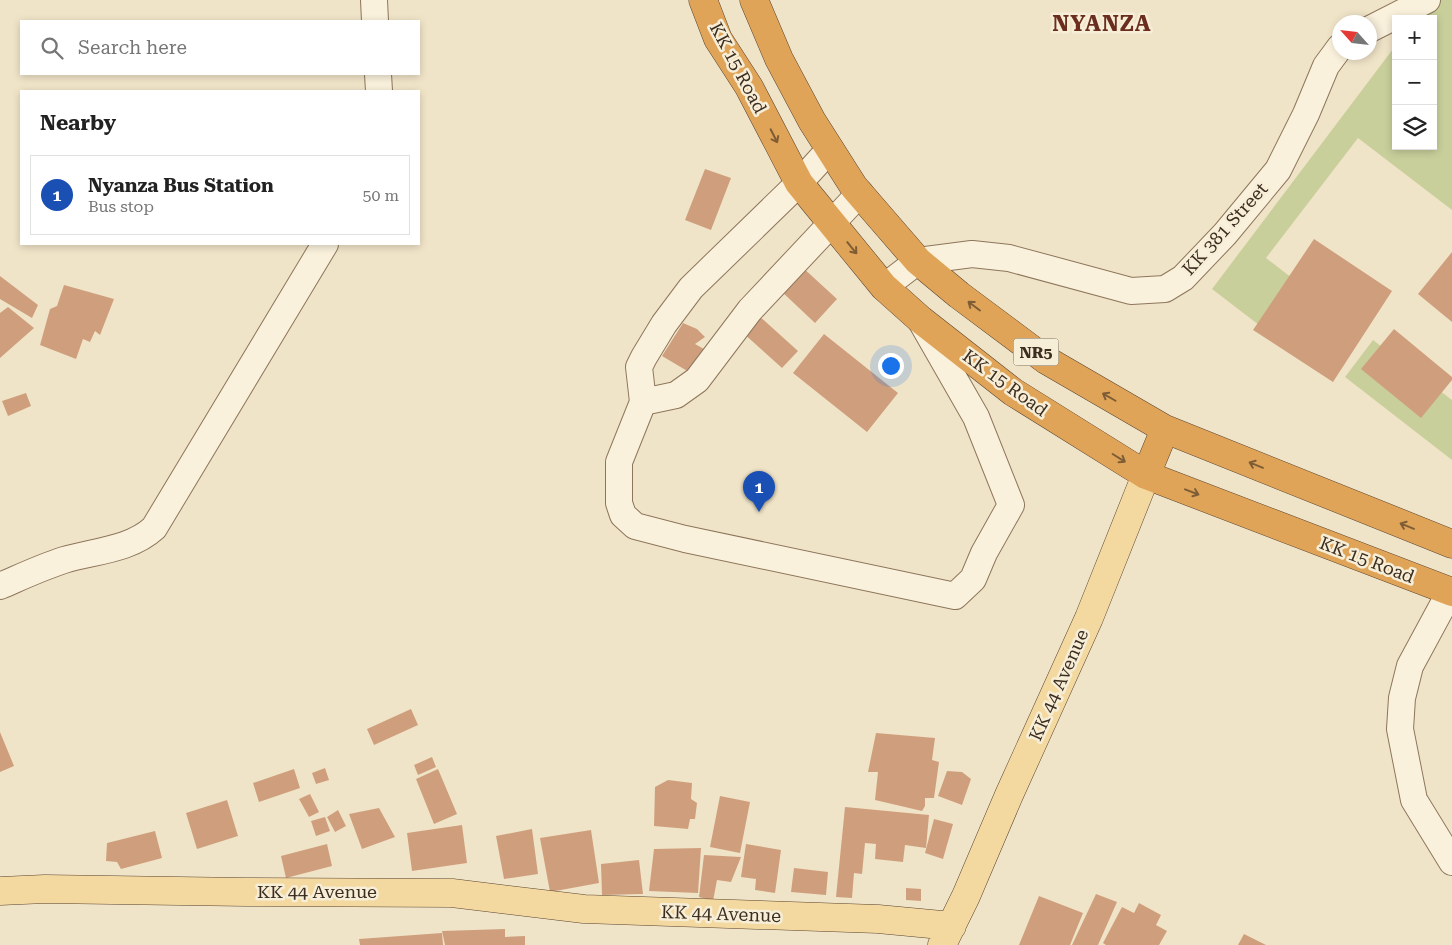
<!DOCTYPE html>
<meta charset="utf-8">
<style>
:root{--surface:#fff;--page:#f6f6f6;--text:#222;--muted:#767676;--line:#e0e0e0;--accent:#111827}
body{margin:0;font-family:"Roboto Serif",serif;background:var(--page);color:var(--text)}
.controls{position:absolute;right:15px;top:15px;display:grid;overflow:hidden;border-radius:0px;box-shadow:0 2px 8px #0003}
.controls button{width:45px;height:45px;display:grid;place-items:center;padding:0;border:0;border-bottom:1px solid var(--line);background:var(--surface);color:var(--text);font:25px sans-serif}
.compass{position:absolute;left:1332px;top:15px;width:45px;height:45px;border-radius:50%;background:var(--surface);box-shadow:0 2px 8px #0003;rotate:297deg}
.you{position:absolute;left:890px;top:365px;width:18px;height:18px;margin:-12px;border:4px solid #fff;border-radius:50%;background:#1a73e8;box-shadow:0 0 0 8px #1a73e833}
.badge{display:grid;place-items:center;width:32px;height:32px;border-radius:50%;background:var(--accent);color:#fff;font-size:16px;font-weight:700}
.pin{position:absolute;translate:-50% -41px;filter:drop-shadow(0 1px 2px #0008)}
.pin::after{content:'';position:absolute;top:26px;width:18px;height:15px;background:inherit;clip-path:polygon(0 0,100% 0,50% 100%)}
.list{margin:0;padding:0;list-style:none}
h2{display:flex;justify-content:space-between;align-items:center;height:65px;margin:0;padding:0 20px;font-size:21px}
h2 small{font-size:16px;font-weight:400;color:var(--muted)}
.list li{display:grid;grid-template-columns:32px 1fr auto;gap:15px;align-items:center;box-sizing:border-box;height:80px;margin:0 10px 10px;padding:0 10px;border:1px solid var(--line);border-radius:0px}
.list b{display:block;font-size:19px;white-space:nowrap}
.list p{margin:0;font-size:16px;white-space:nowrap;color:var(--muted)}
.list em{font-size:16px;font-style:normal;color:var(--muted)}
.icon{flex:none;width:28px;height:28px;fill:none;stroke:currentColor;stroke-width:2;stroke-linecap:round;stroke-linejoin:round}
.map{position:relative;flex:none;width:1452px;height:945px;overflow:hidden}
.search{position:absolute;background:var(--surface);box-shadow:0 2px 8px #0003;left:20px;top:20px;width:400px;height:55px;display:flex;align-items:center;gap:12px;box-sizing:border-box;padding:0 18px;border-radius:0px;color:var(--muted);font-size:19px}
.panel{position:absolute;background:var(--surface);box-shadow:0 2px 8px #0003;left:20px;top:90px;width:400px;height:155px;border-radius:0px}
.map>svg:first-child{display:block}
.green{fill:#c9cf9b}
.building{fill:#cf9f7d}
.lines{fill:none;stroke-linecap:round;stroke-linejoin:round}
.minor-casing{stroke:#8d765c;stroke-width:28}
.major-casing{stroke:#5b4430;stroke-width:29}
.highway-casing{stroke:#5b4430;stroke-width:29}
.minor{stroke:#faf1dc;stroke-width:26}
.major{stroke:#f3d9a0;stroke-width:28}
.highway{stroke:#e0a458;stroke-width:28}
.oneway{stroke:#7e5d36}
.labels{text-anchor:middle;stroke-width:5;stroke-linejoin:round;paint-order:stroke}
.shield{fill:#f7eed8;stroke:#756857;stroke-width:1}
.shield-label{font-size:16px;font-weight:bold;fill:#3d2e20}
.street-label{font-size:18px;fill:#3d2e20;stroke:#f7eed8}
.district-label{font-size:22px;font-weight:bold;letter-spacing:1px;fill:#6b2e1e;stroke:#f7eed8}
</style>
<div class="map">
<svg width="1452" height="945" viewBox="0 0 1452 945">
<rect width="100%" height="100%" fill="#f0e4c8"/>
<path class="green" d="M 1430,0 L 1452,0 L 1452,210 L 1358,138 L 1266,258 L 1341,316 L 1306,361 L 1212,289 L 1396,45 L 1396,146 L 1433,146 L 1433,19 L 1416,19 Z
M 1373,340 L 1452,400 L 1452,460 L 1345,377 Z"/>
<path class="building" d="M 705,169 L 731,178 L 711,230 L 685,220 Z
M 1314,239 L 1392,291 L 1333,382 L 1253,330 Z
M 1452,252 L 1452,322 L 1418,294 Z
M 801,266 L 837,299 L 815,323 L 780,290 Z
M 0,276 L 38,305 L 32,318 L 0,299 Z
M 64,285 L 114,299 L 100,335 L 95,331 L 90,342 L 83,339 L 76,359 L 40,345 L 50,309 L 57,306 Z
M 8,307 L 34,328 L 0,358 L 0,313 Z
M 758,315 L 798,351 L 782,368 L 742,332 Z
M 683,323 L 697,329 L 705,337 L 695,344 L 704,349 L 689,372 L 662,356 Z
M 1394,329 L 1452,377 L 1452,380 L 1421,418 L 1361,369 Z
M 824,334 L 898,393 L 867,432 L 793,373 Z
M 26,393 L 31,406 L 8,416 L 2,401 Z
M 411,709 L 418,725 L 374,745 L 367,729 Z
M 0,732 L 14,766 L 0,772 Z
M 876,733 L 935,738 L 932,760 L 939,762 L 934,798 L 925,798 L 925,806 L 922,811 L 875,800 L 878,772 L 868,772 Z
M 432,757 L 436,767 L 418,775 L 414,765 Z
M 325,768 L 329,780 L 316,784 L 312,773 Z
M 294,769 L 300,788 L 259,802 L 253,783 Z
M 438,769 L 457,814 L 434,824 L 416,779 Z
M 947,771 L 962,772 L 971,779 L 962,805 L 938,796 Z
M 668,780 L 692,783 L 691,799 L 697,803 L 695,819 L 690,819 L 688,829 L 654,826 L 655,787 Z
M 310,794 L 319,812 L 309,817 L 299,799 Z
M 720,796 L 750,802 L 740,853 L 710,847 Z
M 227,800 L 238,836 L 197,849 L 186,813 Z
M 845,807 L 929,815 L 926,848 L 905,845 L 903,862 L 875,859 L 876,844 L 865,843 L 862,874 L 854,873 L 852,898 L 836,897 Z
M 379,808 L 395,837 L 362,849 L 349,814 Z
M 338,810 L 346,826 L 335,832 L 327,817 Z
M 325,817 L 330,831 L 316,836 L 311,821 Z
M 934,819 L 953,824 L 943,859 L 925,853 Z
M 462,825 L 467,863 L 412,871 L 407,833 Z
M 532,829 L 538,874 L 504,879 L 496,836 Z
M 591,830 L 599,883 L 550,892 L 540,838 Z
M 155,831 L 162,858 L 121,869 L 117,862 L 106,861 L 107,843 Z
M 327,844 L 332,866 L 286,878 L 281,856 Z
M 746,844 L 781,850 L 775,893 L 755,890 L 756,879 L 741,877 Z
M 701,848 L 698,893 L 649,891 L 654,849 Z
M 704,855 L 741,857 L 731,882 L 717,880 L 713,901 L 699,897 Z
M 639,860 L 643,894 L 602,895 L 601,864 Z
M 794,868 L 828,872 L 826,895 L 791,892 Z
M 906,888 L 921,889 L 921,901 L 906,900 Z
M 1096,894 L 1117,902 L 1098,945 L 1072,945 Z
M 1039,896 L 1083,913 L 1070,945 L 1019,945 Z
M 1139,903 L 1161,915 L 1156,925 L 1167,931 L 1159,945 L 1106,945 L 1103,943 L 1122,907 L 1134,913 Z
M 505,929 L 505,937 L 525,936 L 525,945 L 445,945 L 442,931 Z
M 442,933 L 443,945 L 360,945 L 359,939 Z
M 1244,934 L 1266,945 L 1238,945 Z"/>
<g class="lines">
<defs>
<path id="minor" d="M 374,0 L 375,21
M 1370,29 L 1427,0
M 378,74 L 379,91
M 830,149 L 799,183 L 691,288 L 664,324 L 644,357 L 639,367 L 643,402 L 619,462 L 619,503 L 623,515 L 635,526 L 685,539 L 955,596 L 973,579 L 984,553 L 1011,505 L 976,417 L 921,321
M 884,287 L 918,261 L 972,254 L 1009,258 L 1131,291 L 1165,289 L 1183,278 L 1225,234 L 1278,170 L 1306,114 L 1326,66 L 1340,47
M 643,402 L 676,395 L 697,380 L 750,310 L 860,193
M 0,586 C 21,577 42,567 64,560 C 94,551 130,550 154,528 L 325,244
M 1450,592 L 1410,666 L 1402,698 L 1400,729 L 1414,800 L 1452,862"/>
<path id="major" d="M 0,891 L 45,889 L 246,892 L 452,893 L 584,909 L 878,919 L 952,926
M 942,945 L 966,896 L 1009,795 L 1089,618 L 1146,475"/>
<path id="highway" d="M 703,0 L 718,39 L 749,87 L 799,183 L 884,287 L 921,320 L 1013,392 L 1146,475 L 1452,592
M 754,0 L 779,59 L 812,121 L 854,187 L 918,261 L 959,295 L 1046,360 L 1165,429 L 1452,544
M 1146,475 L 1165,429"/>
</defs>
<use href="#minor" class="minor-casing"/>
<use href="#major" class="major-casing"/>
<use href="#highway" class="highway-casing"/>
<use href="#minor" class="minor"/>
<use href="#major" class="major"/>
<use href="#highway" class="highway"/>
</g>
<defs><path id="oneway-shaft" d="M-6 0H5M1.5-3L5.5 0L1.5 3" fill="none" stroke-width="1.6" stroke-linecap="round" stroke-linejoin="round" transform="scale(1.25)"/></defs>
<g class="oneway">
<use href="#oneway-shaft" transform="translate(774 136) rotate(63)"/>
<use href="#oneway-shaft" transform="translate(852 248) rotate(51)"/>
<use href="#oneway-shaft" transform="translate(974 306) rotate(-143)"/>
<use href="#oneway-shaft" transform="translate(1109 397) rotate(-150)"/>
<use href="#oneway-shaft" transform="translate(1119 458) rotate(32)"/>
<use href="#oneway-shaft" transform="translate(1256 465) rotate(-158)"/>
<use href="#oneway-shaft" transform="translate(1192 492) rotate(21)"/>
<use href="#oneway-shaft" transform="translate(1407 526) rotate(-158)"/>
</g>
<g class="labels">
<rect class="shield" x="1013.5" y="338.5" width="45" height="27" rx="4"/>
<g class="shield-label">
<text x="1036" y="358">NR5</text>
</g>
<g class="street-label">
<text transform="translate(738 68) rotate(62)" y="6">KK 15 Road</text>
<text transform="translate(1225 229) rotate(-48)" y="6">KK 381 Street</text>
<text transform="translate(1005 383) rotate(36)" y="6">KK 15 Road</text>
<text transform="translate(1367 560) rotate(21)" y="6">KK 15 Road</text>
<text transform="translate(1059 685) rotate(-66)" y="6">KK 44 Avenue</text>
<text x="317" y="898">KK 44 Avenue</text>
<text transform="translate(721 914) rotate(2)" y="6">KK 44 Avenue</text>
</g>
<g class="district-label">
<text x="1102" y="31">NYANZA</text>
</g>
</g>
</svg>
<div class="controls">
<button>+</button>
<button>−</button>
<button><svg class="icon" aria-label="layers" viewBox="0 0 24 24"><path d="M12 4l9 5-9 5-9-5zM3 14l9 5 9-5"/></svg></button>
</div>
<svg class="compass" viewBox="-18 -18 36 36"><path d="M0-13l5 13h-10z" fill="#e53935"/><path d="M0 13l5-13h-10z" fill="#767676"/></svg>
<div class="you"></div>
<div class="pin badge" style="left:759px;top:512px;background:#1a4fb4">1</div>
<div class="search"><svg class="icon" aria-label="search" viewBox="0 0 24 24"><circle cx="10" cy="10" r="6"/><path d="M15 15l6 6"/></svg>Search here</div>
<section class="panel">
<h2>Nearby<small></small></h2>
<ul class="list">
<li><span class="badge" style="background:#1a4fb4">1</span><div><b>Nyanza Bus Station</b><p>Bus stop</p></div><em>50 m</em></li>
</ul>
</section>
</div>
